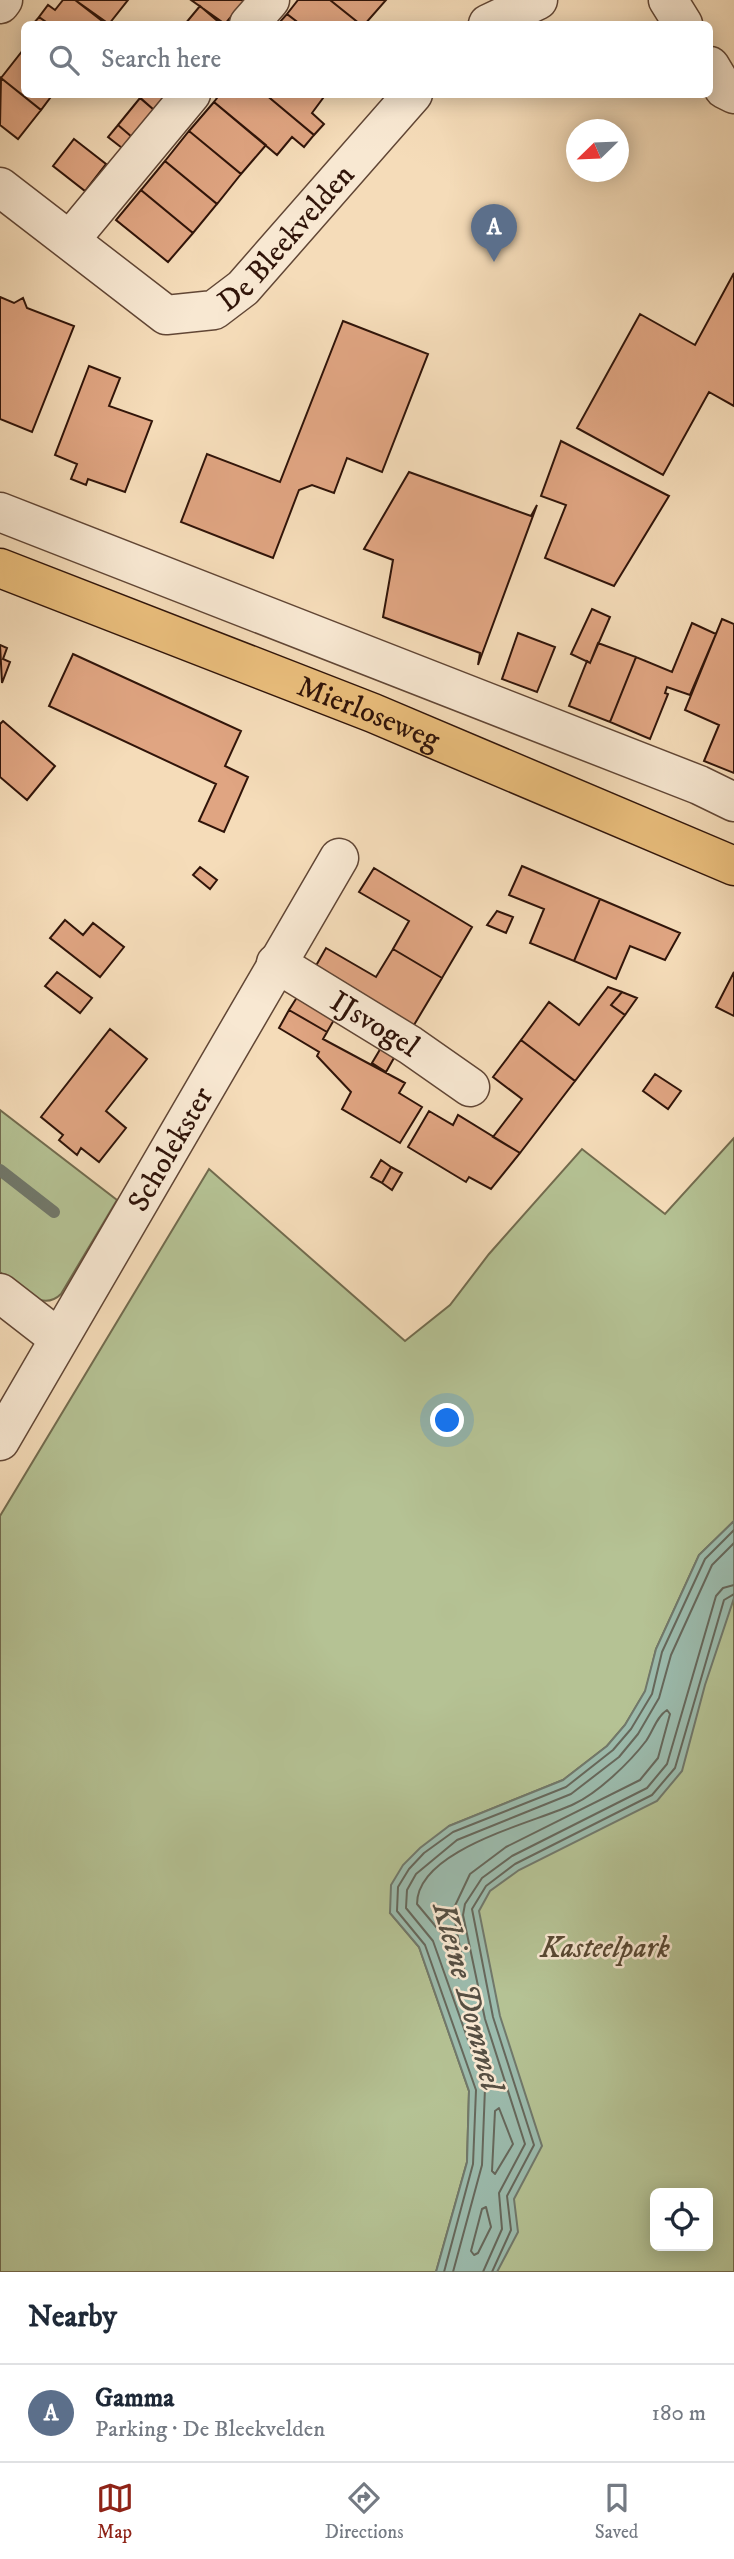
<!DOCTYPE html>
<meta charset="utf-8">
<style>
:root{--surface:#fff;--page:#f6f6f7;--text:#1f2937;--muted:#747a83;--line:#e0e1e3;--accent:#8f2418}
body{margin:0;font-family:"IM FELL DW Pica",serif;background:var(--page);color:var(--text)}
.controls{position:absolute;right:21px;bottom:21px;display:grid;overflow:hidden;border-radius:10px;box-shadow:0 4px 18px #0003}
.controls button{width:63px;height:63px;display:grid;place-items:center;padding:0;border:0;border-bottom:2px solid var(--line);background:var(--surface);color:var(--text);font:35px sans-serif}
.compass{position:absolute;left:566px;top:119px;width:63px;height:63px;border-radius:50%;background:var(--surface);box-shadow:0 4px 18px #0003;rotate:247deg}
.you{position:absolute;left:448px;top:1421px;width:24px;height:24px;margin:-18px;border:5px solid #fff;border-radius:50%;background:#1a73e8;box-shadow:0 0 0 10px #1a73e833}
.badge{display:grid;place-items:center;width:46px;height:46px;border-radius:50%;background:var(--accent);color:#fff;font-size:23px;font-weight:700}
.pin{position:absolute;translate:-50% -58px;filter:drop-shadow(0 2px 4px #0008)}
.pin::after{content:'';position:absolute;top:37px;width:24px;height:21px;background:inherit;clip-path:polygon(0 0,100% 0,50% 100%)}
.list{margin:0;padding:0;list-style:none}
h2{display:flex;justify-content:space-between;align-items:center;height:91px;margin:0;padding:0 28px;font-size:30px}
h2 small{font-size:23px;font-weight:400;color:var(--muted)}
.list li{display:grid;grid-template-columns:46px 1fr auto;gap:21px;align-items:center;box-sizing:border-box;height:98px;padding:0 28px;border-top:2px solid var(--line)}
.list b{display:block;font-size:26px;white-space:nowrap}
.list p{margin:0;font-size:23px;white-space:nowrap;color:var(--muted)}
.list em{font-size:23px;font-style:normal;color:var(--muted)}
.icon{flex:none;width:38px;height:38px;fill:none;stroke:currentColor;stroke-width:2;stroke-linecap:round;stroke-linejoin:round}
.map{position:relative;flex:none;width:734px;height:2272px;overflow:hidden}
.search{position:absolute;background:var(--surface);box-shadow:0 4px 18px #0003;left:21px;right:21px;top:21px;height:77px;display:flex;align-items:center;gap:18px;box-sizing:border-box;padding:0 24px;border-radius:10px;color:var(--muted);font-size:26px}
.sheet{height:189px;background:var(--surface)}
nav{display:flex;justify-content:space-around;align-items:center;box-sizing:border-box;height:98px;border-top:2px solid var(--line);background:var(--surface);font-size:19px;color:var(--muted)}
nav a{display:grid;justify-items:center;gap:4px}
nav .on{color:var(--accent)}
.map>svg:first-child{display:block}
.green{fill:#b5c294;stroke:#726b4e;stroke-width:2;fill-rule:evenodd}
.water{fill:#9cbcae;stroke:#71796c;stroke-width:2}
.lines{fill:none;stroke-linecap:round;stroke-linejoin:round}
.shore{stroke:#66685c;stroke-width:2}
.stream{stroke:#71796c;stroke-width:12}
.building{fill:#e0a582;stroke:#301409;stroke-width:2}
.minor-casing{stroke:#614635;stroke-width:41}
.major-casing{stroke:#301409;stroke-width:41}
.minor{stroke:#f8e8d2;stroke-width:38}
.major{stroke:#eabe7c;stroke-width:38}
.labels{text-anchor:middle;stroke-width:5;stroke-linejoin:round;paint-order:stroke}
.street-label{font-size:30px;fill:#301409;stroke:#f8e8d2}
.park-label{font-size:30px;font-style:italic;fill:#584833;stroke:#f8e8d2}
.water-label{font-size:32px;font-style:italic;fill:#564f43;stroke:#f8e8d2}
</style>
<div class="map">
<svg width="734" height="2272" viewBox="0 0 734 2272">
<rect width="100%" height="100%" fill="#f5dcb9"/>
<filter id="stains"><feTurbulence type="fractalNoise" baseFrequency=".00286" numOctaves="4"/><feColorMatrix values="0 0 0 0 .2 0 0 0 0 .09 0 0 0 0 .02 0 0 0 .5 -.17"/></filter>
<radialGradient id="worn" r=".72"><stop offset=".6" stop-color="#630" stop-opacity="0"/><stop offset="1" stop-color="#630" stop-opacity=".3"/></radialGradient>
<path class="green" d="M 0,1110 L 117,1200 L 61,1294 C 41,1314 17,1285 0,1272 Z
M 734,1138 L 734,1521 L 699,1555 L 656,1649 L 646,1690 L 625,1725 L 607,1746 L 563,1780 L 449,1826 L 390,1913 L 419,1947 L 469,2091 L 467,2162 L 436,2272 L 0,2272 L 0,1516 L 209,1169 L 405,1341 L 450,1305 L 489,1254 L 582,1149 L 665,1214 Z
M 734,1580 L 734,2272 L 467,2272 L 506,2169 L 471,1868 L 640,1785 ZM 655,2193 L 708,2193 L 708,2246 L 655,2246 Z"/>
<path class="water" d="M 734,1521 L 734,1598 L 705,1685 L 682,1771 L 657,1801 L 519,1870 L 490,1891 L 479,1911 L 500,2016 L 542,2146 L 514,2199 L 518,2232 L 497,2272 L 436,2272 L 467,2162 L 469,2091 L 419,1947 L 390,1913 L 391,1885 L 403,1865 L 420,1848 L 449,1826 L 563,1780 L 607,1746 L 625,1725 L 645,1691 L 656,1649 L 699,1555 Z"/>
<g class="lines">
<path class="shore" d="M 667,1710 L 670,1714 L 658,1758 L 640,1780 L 506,1847 L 470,1874 L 453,1910 L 465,1975 L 459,1978 L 442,1934 L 417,1904 C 417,1849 534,1823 574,1804 C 598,1793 630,1762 646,1741 C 653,1731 657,1716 667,1710 Z
M 499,2108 L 513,2144 L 495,2174 L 492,2171 L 495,2111 Z
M 486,2207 L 491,2227 L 478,2253 L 474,2255 L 471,2251 L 482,2209 Z
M 444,2272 L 473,2164 L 476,2090 L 425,1945 L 397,1911 L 398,1887 L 409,1869 L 424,1853 L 453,1832 L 566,1787 L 613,1750 L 631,1729 L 652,1694 L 662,1652 L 705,1559 L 734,1530
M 453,2272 L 482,2165 L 485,2088 L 433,1941 L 406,1908 L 407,1890 L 416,1874 L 457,1840 L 571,1794 L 619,1757 L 638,1734 L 659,1698 L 671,1655 L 712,1565 L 734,1543
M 483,2272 L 502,2229 L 499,2193 L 525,2144 L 485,2019 L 463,1915 L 465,1904 L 482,1878 L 512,1856 L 647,1788 L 667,1764 L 716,1596 L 723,1588 L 734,1585
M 492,2272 L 511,2230 L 507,2196 L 534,2145 L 493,2017 L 472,1909 L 486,1886 L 515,1864 L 652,1795 L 675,1768 L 724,1600 L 734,1594"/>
<path class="stream" d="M 0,1170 L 54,1212"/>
</g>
<path class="building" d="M 63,0 L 75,0 L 106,24 L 49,24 L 39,17 L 48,5 L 55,10 Z
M 75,0 L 128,0 L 109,24 Z
M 191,0 L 245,0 L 225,24 Z
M 298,0 L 330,0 L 360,24 L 300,24 L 287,14 Z
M 330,0 L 386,0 L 365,24 L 360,24 Z
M 200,6 L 221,24 L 185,24 Z
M 287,14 L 300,24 L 278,24 Z
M 39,17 L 49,24 L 33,24 Z
M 23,50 L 24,94 L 53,94 L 41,110 L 1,78 Z
M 1,78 L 41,110 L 18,139 L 0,125 Z
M 136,94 L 167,94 L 154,110 Z
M 220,94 L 265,94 L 314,135 L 304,147 L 292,137 L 277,155 L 214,102 Z
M 265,94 L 326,94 L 312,113 L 324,124 L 314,135 Z
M 140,98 L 154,110 L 132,137 L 118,125 Z
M 214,102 L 266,145 L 241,174 L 189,131 Z
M 118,125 L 132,137 L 122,148 L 108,137 Z
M 189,131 L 241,174 L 217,204 L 165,161 Z
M 74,139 L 106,164 L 85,191 L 53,166 Z
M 165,161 L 217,204 L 193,233 L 141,190 Z
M 141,190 L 193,233 L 168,262 L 116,220 Z
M 734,273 L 734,406 L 709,392 L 663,475 L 577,428 L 640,314 L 695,345 Z
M 0,297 L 14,303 L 23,298 L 27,308 L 74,326 L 32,432 L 0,419 Z
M 343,321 L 428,354 L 382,472 L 347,458 L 334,493 L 312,485 L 299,490 L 273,558 L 181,522 L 207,454 L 280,482 Z
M 89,366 L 120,378 L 109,406 L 152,421 L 125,492 L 88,479 L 86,485 L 71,479 L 77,464 L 55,455 Z
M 561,441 L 669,496 L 614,586 L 545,558 L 566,505 L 541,496 Z
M 409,472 L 531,516 L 537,505 L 478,665 L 480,653 L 383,617 L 393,560 L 364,549 Z
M 592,609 L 610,617 L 590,663 L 571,654 Z
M 722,619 L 734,624 L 734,773 L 704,761 L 719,725 L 685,710 Z
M 692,623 L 716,634 L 690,695 L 667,687 L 665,693 L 668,694 L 650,739 L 610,722 L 636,657 L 672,672 Z
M 518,633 L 555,647 L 537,692 L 502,679 Z
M 598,643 L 636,657 L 610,722 L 569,706 L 587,661 L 590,663 Z
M 0,645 L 7,648 L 3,659 L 10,662 L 2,683 Z
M 73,654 L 241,731 L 225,766 L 248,777 L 224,832 L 199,821 L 216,784 L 49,706 Z
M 3,721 L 55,766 L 27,800 L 0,777 L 0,724 Z
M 522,866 L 600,899 L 574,961 L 530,943 L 544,909 L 509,895 Z
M 200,867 L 217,880 L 210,889 L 193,875 Z
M 374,868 L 472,927 L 442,978 L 393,949 L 409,921 L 359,892 Z
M 600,899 L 680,933 L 665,960 L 630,946 L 616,979 L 574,961 Z
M 497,911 L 513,917 L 506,933 L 487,925 Z
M 65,920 L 83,935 L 93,923 L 124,947 L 100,977 L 50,938 Z
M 326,948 L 376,977 L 393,949 L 442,978 L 411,1030 L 313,971 Z
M 57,972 L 92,998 L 80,1013 L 45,986 Z
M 734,972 L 734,1016 L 716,1007 Z
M 608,987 L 622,992 L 611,1005 L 625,1015 L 575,1081 L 521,1040 L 549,1002 L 579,1025 Z
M 301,991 L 338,1013 L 327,1032 L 289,1010 Z
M 622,992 L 637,998 L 625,1015 L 611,1005 Z
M 289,1010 L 327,1032 L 323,1039 L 405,1083 L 399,1093 L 422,1107 L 400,1143 L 342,1109 L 351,1092 L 317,1056 L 319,1052 L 279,1028 Z
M 110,1029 L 147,1059 L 106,1111 L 126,1128 L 99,1162 L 81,1148 L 77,1155 L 59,1140 L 63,1135 L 41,1117 Z
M 521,1040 L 575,1081 L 520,1153 L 493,1137 L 522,1099 L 493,1077 Z
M 385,1041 L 399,1049 L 386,1072 L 372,1063 Z
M 655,1074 L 681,1091 L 668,1109 L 643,1091 Z
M 429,1111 L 453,1125 L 458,1115 L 520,1153 L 491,1189 L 469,1177 L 466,1182 L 408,1147 Z
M 381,1160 L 391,1167 L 382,1183 L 371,1177 Z
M 391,1167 L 402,1173 L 392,1190 L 382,1183 Z"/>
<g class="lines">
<defs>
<g id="minor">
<path d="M 668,0 L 683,24"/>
<path d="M 0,4 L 3,0"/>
<path d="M 249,24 L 270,0"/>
<path d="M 488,24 L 538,0"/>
<path d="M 710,66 L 724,89 L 734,94"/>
<path id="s1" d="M 0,187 L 166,315 L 214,310 L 243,288 L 413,94"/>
<path d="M 70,240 L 191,94"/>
<path d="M 0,512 L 699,785 L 734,802"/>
<path id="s2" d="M 276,963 L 410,1045 L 470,1087"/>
<path d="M 0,1293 L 58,1338"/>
<path id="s3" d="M 0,1441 L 339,858"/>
</g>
<g id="major">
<path id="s4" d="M 0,568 L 373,713 L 734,866"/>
</g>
</defs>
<use href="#minor" class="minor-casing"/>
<use href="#major" class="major-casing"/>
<use href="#minor" class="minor"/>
<use href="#major" class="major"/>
</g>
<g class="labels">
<g class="street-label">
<text dy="10" stroke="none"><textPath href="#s1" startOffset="360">De Bleekvelden</textPath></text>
<text dy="10" stroke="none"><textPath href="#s4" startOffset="396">Mierloseweg</textPath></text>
<text dy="10" stroke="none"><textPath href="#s2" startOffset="116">IJsvogel</textPath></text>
<text dy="10" stroke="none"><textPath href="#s3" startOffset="338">Scholekster</textPath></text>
</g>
<g class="park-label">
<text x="605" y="1957">Kasteelpark</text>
</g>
<g class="water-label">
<text transform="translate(469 1996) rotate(75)" y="11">Kleine Dommel</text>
</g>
</g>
<rect width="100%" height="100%" filter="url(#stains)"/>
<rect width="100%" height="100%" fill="url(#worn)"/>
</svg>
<div class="controls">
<button><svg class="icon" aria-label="locate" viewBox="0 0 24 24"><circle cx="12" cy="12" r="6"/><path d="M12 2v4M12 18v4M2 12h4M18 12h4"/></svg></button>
</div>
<svg class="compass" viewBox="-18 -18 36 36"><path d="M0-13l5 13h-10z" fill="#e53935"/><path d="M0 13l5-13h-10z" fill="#747a83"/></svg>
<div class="you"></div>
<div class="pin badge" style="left:494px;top:262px;background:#5c6f8a">A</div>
<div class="search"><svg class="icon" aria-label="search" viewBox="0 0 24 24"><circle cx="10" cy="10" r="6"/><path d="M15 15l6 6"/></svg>Search here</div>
</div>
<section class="sheet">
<h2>Nearby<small></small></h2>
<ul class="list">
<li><span class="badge" style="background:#5c6f8a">A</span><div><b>Gamma</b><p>Parking · De Bleekvelden</p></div><em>180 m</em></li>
</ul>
</section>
<nav>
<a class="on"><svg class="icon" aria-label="map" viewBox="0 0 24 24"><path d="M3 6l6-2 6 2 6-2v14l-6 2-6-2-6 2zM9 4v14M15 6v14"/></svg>Map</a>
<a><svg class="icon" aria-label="directions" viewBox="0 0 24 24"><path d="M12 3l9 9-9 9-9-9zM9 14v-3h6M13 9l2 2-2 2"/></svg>Directions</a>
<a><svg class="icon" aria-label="saved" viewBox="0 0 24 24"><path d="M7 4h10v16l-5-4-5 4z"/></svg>Saved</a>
</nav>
